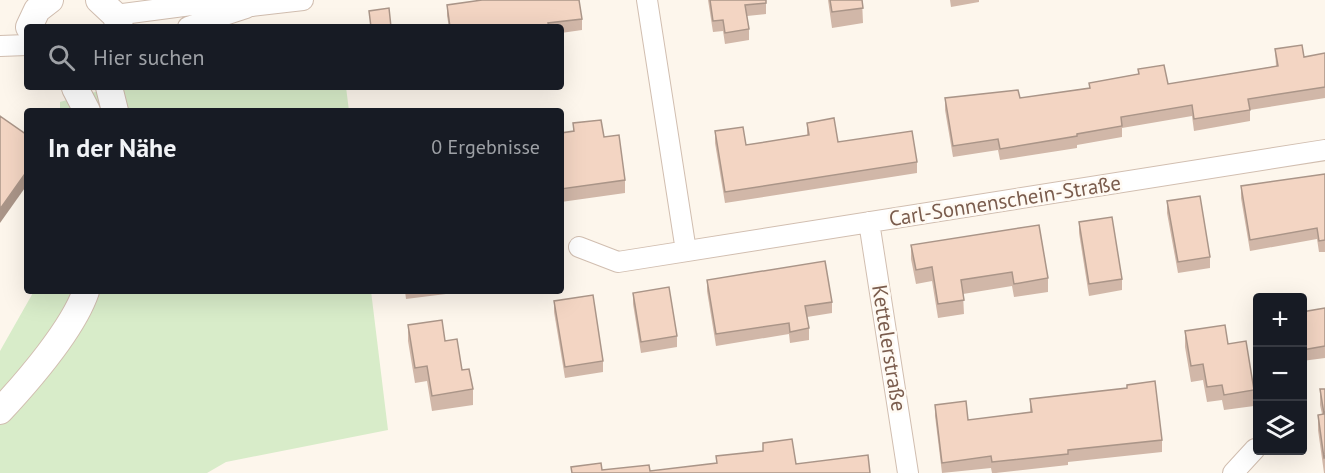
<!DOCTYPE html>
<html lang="de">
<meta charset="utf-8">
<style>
:root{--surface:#171b24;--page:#20242c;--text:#f1f3f6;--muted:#9ea1a6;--line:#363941}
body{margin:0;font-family:"PT Sans",sans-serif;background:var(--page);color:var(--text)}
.controls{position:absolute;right:18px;bottom:18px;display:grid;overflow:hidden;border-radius:6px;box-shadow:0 6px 24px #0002}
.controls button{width:54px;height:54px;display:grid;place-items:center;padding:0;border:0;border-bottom:2px solid var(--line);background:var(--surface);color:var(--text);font:30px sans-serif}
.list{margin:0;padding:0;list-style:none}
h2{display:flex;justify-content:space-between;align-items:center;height:78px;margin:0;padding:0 24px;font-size:26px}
h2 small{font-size:20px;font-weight:400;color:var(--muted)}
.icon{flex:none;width:33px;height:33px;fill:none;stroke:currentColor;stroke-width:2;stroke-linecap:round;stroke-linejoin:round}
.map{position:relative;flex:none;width:1325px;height:473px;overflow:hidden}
.search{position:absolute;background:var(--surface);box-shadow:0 6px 24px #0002;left:24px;top:24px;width:540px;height:66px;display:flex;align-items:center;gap:15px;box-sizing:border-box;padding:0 21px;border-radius:6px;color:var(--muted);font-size:22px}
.panel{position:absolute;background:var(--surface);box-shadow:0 6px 24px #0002;left:24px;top:108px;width:540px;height:186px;border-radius:6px}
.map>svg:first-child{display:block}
.green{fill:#d8ecc9}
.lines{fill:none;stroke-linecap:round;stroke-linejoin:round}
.minor-casing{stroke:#d1beb0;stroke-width:22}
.tertiary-casing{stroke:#d1beb0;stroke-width:28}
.minor{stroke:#fff;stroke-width:20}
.tertiary{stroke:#fff;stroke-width:26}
.wall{fill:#d1b7a8}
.shaded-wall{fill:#aa9588}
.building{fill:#f3d5c3;stroke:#aa9588;stroke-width:1.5}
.labels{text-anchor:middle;stroke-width:5;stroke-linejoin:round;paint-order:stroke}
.street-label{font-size:21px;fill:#7a5c4d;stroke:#fffaf3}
</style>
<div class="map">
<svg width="1325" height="473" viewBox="0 0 1325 473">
<rect width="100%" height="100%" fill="#fdf6ec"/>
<path class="green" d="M 113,87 L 282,87 L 283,90 L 346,87 L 349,111 L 60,111 L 60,102 Z
M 34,291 L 371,291 L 388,430 L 226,462 L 207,473 L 0,473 L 0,351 Z"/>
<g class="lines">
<defs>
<path id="minor" d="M 647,0 L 686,251
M 115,15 L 214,2 L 252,6 L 303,0
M 188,27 L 246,8
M 0,46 L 27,45
M 869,222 L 908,473
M 579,247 L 618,262 L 1325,150
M 1233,473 L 1255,449"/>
<path id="tertiary" d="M 99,0 L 115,15 L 120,27
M 29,27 L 37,10 L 50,0
M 109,87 L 115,111
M 75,88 L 87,111
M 0,411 C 27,382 73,329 86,291"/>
</defs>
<use href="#minor" class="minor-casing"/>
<use href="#tertiary" class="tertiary-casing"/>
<use href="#minor" class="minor"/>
<use href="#tertiary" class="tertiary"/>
</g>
<path class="wall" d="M 708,0 L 766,0 L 766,14 L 747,16 L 749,29 L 749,40 L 725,44 L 723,31 L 713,32 Z
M 828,0 L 862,0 L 863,23 L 832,28 Z
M 950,0 L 979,0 L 979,2 L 951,7 Z
M 447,5 L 582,19 L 582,30 L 561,33 L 561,27 L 449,27 L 447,16 Z
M 1275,49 L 1304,57 L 1325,53 L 1325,98 L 1250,110 L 1250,121 L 1194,131 L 1192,116 L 1122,128 L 1122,137 L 1077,145 L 1077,148 L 1000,160 L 998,150 L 953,157 L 945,110 L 945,98 L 1020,98 L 1089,88 L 1089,83 L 1138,74 L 1138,69 L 1168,84 L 1276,66 Z
M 372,87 L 396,87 L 373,90 Z
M 573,123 L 604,137 L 625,180 L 625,193 L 561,202 L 561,133 L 573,132 Z
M 807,123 L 838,142 L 917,162 L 917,173 L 725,203 L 715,143 L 715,131 L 746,145 L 807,135 Z
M 1325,174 L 1325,252 L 1319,252 L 1317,239 L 1250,251 L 1241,198 L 1241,186 Z
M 1167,201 L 1210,257 L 1210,268 L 1178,273 L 1167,213 Z
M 1079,222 L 1122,279 L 1122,290 L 1089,296 L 1079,233 Z
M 911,245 L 1048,278 L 1048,292 L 1014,297 L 1012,286 L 963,294 L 964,314 L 938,318 L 932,281 L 916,284 L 911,259 Z
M 707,280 L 832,302 L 832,313 L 807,317 L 809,328 L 809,340 L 790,343 L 789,334 L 716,346 L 707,291 Z
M 405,291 L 454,291 L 454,293 L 406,299 Z
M 633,293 L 677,336 L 677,347 L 641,353 L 633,304 Z
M 554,301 L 603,361 L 603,372 L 565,378 L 554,312 Z
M 1325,308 L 1325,358 L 1302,361 L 1302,312 Z
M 408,325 L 445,341 L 473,389 L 473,405 L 432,411 L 427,381 L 415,383 L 408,341 Z
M 1185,331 L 1254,390 L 1254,406 L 1224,410 L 1222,400 L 1207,402 L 1203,380 L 1191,382 L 1185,347 Z
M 1320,389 L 1325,389 L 1325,473 L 1324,473 L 1318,430 L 1318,415 L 1322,414 L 1320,405 Z
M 1030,399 L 1162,440 L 1162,452 L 1068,462 L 1068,465 L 996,473 L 992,473 L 991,468 L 942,473 L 935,416 L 935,405 L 968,420 L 1030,412 Z"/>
<path class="shaded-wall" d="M 27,171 L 27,185 L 0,223 L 0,209 Z"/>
<path class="building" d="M 482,0 L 579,0 L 582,19 L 548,23 L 549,27 L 529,27 L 529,25 L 513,27 L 450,27 L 447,5 Z
M 710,0 L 766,0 L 766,3 L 745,5 L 749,29 L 725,33 L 723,20 L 713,21 Z
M 830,0 L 862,0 L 863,8 L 832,12 Z
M 389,8 L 391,27 L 371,27 L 369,11 Z
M 1302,45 L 1304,57 L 1325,53 L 1325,87 L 1248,99 L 1250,110 L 1194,119 L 1192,105 L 1121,117 L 1122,126 L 1077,134 L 1077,136 L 1000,149 L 998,139 L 953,146 L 945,98 L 1018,90 L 1020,98 L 1090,88 L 1089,83 L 1139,74 L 1138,69 L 1164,65 L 1168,84 L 1278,66 L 1275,49 Z
M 0,116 L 27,135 L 27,171 L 0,209 Z
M 834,118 L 838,142 L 912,131 L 917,162 L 725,192 L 715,131 L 743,127 L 746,145 L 809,135 L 807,123 Z
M 601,120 L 604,137 L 619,135 L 625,180 L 561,189 L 561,133 L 574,131 L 573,123 Z
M 1325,174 L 1325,240 L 1319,241 L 1317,228 L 1250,240 L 1241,186 Z
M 1200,196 L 1210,257 L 1178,262 L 1167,201 Z
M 1112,217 L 1122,279 L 1089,284 L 1079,222 Z
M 1039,225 L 1048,278 L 1014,284 L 1012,272 L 961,280 L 964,300 L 938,304 L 932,267 L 916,270 L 911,245 Z
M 825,261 L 832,302 L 805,306 L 809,328 L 790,332 L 789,323 L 716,334 L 707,280 Z
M 669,287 L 677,336 L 641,342 L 633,293 Z
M 593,295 L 603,361 L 565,367 L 554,301 Z
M 1325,308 L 1325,346 L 1302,350 L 1302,312 Z
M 442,320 L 445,341 L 457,339 L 462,370 L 469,369 L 473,389 L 432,396 L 427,366 L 415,368 L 408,325 Z
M 1225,325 L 1228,344 L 1246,341 L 1254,390 L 1224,395 L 1222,385 L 1207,387 L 1203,364 L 1191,366 L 1185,331 Z
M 1155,381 L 1162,440 L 1068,450 L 1068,454 L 992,462 L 991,456 L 942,463 L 935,405 L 966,401 L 968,420 L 1032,412 L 1030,399 L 1127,388 L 1127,385 Z
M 1320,389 L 1325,389 L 1325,458 L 1324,458 L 1318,415 L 1324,414 Z
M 792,439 L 796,464 L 868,455 L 870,473 L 572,473 L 571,467 L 601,463 L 602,470 L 649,465 L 650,471 L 717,463 L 716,456 L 763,451 L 763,443 Z"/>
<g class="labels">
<g class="street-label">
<text transform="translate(1005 201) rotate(-9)" y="7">Carl-Sonnenschein-Straße</text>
<text transform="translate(889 348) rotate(81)" y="7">Kettelerstraße</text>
</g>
</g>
</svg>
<div class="controls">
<button>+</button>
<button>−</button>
<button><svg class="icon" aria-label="layers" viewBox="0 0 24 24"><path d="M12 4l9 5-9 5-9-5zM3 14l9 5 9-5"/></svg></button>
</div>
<div class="search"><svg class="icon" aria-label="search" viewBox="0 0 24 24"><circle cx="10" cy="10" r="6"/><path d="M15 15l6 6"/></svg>Hier suchen</div>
<section class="panel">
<h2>In der Nähe<small>0 Ergebnisse</small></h2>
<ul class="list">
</ul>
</section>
</div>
